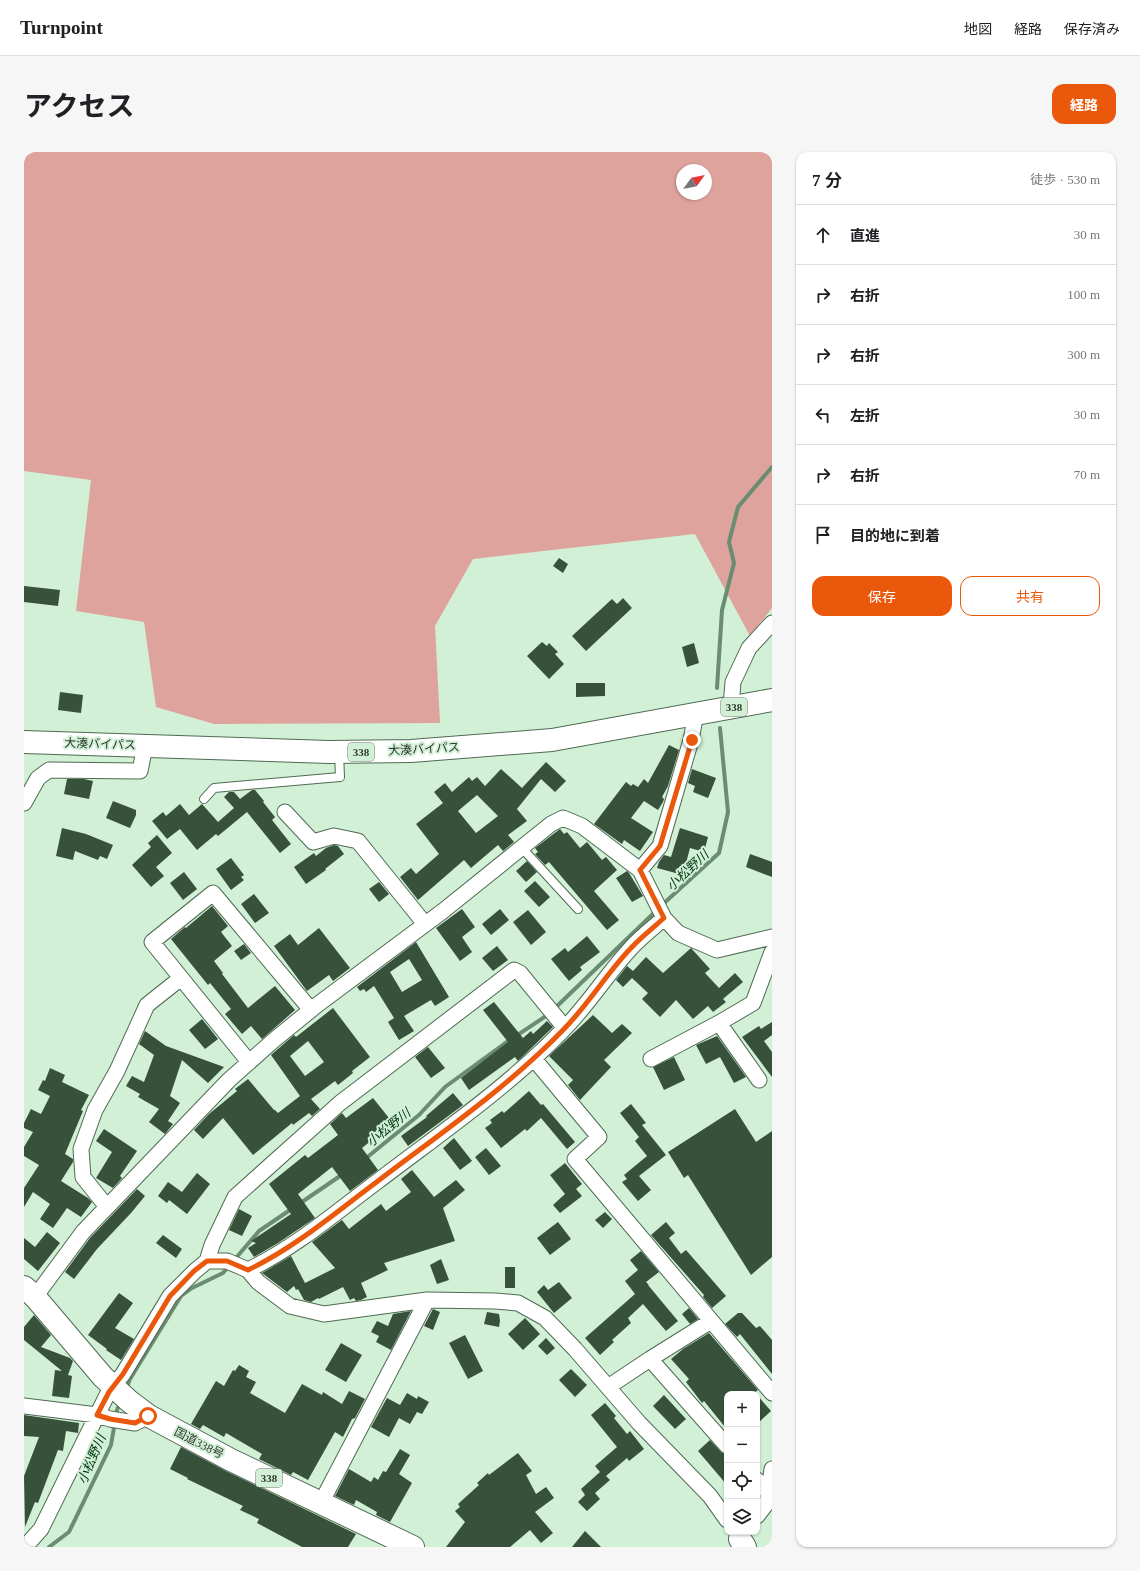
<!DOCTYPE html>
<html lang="ja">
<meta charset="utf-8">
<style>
:root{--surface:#fff;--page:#f6f6f6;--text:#202124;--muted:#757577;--line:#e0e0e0;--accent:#ea580c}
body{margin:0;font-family:"Times New Roman","Noto Sans JP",serif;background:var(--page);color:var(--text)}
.controls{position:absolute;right:12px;bottom:12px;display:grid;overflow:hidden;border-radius:8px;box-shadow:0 1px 3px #0004}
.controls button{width:36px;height:36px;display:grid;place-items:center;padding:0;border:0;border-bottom:1px solid var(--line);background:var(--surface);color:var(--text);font:20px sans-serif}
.compass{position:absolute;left:652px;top:12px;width:36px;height:36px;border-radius:50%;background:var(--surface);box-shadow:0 1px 3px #0004;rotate:57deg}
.stop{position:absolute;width:12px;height:12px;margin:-9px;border:3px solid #ea580c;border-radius:50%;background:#fff}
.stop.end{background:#ea580c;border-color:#fff;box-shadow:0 1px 4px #0008}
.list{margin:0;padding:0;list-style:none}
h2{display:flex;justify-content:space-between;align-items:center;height:52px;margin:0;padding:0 16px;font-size:17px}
h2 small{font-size:13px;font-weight:400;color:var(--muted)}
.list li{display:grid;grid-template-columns:26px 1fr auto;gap:12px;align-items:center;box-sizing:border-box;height:60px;padding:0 16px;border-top:1px solid var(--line)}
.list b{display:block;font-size:15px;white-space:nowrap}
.list em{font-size:13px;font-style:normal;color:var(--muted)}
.actions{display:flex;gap:8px;padding:12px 16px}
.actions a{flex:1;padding:9px 0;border:1px solid var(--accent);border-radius:12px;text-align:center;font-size:14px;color:var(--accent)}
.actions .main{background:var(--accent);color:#fff}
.icon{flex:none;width:22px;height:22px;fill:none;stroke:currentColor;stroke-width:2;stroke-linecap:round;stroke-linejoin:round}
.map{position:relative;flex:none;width:748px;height:1395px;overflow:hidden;border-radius:12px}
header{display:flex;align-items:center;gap:24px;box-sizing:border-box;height:56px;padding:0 20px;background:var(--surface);border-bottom:1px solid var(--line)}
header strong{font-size:19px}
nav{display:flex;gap:22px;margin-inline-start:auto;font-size:14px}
.intro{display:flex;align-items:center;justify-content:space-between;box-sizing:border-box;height:96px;padding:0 24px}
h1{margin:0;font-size:28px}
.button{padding:10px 18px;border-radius:12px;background:var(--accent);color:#fff;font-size:14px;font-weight:700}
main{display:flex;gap:24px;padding:0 24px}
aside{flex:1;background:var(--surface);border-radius:12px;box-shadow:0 1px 3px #0004}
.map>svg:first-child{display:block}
.forest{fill:#dea39d;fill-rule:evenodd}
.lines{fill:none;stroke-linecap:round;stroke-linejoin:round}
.stream{stroke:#6a8c70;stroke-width:4}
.building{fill:#37513b;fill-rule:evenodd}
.lane-casing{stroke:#4f6a53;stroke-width:10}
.street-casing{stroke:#4f6a53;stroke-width:17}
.secondary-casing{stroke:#4f6a53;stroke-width:24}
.highway-casing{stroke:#4f6a53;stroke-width:24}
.lane{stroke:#fff;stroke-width:8}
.street{stroke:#fff;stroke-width:15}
.secondary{stroke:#fff;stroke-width:22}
.highway{stroke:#fff;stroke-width:22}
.route{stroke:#ea580c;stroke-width:5}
.labels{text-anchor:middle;stroke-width:4;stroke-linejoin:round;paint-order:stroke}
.shield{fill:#d1f0d5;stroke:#5e6e5f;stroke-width:1}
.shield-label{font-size:11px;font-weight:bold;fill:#2c372d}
.street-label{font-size:12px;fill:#2c372d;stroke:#d1f0d5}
.water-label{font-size:13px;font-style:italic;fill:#003511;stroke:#d1f0d5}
</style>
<header>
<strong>Turnpoint</strong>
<nav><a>地図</a><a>経路</a><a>保存済み</a></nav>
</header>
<div class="intro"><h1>アクセス</h1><a class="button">経路</a></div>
<main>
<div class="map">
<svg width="748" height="1395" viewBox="0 0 748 1395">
<rect width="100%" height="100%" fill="#d1f0d5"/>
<path class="forest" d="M 0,0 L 748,0 L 748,456 L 726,484 L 671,382 L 449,407 L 411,474 L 416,571 L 190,572 L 132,555 L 120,470 L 52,459 L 67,328 L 0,319 ZM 658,18 L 682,18 L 682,42 L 658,42 Z"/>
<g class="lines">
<path class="stream" d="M 693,536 L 698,458 L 710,411 L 705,390 L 714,355 L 748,315
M 638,753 L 695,701 L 704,660 L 696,576
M 530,857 L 633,758
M 341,1007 L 395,963 L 421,935 L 480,892 L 525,862
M 275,1052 L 319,1022
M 102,1237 L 106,1227 L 157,1144 L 168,1136 L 199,1121 L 235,1079 L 269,1056
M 25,1395 L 45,1380 L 87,1293 L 93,1258 L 97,1249"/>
</g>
<path class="building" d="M 535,406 L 544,412 L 539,421 L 529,414 Z
M 0,434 L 36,438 L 34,454 L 0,450 Z
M 599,446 L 608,456 L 562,499 L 548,484 L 588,447 L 593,452 Z
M 518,490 L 523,494 L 525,491 L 534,500 L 531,502 L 540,512 L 525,527 L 503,504 Z
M 670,491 L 675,511 L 663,515 L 658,495 Z
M 552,531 L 581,531 L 581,544 L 552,545 Z
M 36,540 L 59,543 L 57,561 L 34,558 Z
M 645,593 L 655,598 L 644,634 L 638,645 L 640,647 L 639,650 L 634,658 L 620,649 L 607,666 L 629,680 L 616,699 L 600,688 L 598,692 L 570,672 L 602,630 L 607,634 L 609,632 L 614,635 L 620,627 L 624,631 Z
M 522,610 L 542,629 L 531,640 L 517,627 L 493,657 L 503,669 L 484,683 L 490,690 L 479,699 L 474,693 L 447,716 L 440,708 L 394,748 L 376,725 L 387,716 L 392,722 L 415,702 L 392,672 L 419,651 L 410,640 L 421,631 L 428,640 L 445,625 L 448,629 L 453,625 L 461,634 L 477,617 L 498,636 ZM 453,643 L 474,664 L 452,681 L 434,659 Z
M 668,617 L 692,626 L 684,646 L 669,640 L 671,634 L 664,631 Z
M 43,627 L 60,627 L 69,629 L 65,647 L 40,642 Z
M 228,638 L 231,638 L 240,649 L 239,650 L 251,665 L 248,668 L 267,692 L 256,701 L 223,660 L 194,684 L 192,682 L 173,698 L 156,677 L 143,687 L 128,669 L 139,660 L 142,664 L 156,652 L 165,663 L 178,652 L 194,670 L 210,656 L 200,645 L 205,640 L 210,640 L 216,647 Z
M 89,649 L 112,658 L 112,663 L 106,676 L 82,666 Z
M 38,676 L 62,682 L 89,693 L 83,707 L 76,704 L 74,708 L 51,699 L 49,708 L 32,704 Z
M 656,676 L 684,685 L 680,700 L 666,696 L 659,723 L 633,716 L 635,710 L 640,703 L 647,705 Z
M 536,677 L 540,682 L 543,680 L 556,696 L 563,690 L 578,708 L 582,705 L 593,718 L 570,739 L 595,768 L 583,778 L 525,710 L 521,713 L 511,702 L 514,700 L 511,696 Z
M 133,683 L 148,701 L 132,715 L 140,724 L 127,735 L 108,713 L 127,695 L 124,691 Z
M 310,693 L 314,694 L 320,702 L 301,717 L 302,718 L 282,732 L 270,715 L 290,701 L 292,704 L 302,696 Z
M 726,702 L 748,710 L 748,725 L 722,715 Z
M 207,706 L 220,723 L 217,725 L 220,728 L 207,738 L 192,717 Z
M 503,709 L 513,720 L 502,730 L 492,719 Z
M 603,719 L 605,721 L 619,744 L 608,750 L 592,726 Z
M 160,720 L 173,737 L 159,748 L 146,731 Z
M 511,729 L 526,745 L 515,755 L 500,739 Z
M 355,730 L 365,742 L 355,750 L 345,737 Z
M 230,742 L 245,761 L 231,771 L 217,752 Z
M 188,754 L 204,774 L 197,780 L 208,794 L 190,809 L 199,821 L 198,822 L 224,856 L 251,834 L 271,858 L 238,887 L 227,874 L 218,882 L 201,862 L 207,857 L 186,831 L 184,833 L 147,787 L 161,775 L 162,776 Z
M 438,757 L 451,775 L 438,785 L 448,800 L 436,809 L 412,776 Z
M 476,757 L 485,768 L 467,783 L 458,772 Z
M 504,758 L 522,780 L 507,793 L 489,770 Z
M 295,776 L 326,816 L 309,829 L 305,823 L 283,839 L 250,794 L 266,782 L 274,793 Z
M 563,784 L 576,800 L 556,815 L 558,818 L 545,829 L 527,807 L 541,796 L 544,800 Z
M 392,790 L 425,845 L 411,854 L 407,848 L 380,864 L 390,879 L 375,888 L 364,870 L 370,866 L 350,834 L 342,840 L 340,837 L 336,839 L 333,835 ZM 385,807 L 398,828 L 378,840 L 366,820 Z
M 220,792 L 227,801 L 217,808 L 210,799 Z
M 473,794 L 484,808 L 469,819 L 458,806 Z
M 667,796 L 686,817 L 681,821 L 695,836 L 711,821 L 719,830 L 699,847 L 702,850 L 689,860 L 684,854 L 669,867 L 652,848 L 636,865 L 618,847 L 624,841 L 608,826 L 599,835 L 592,828 L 603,814 L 609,819 L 622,805 L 639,821 Z
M 470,850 L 499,886 L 507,879 L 509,882 L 523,869 L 529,875 L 494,909 L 491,905 L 445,938 L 437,926 L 484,890 L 459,858 Z
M 309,856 L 346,905 L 328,919 L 329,921 L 314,933 L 311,929 L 287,947 L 296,957 L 288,964 L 285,961 L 269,973 L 268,971 L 229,1003 L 199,966 L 179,987 L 170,978 L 185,962 L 213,939 L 211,937 L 224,927 L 250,958 L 251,958 L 254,961 L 276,944 L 247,903 L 270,883 L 272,885 ZM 284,889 L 300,910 L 281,924 L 266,904 Z
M 569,863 L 588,881 L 598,872 L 608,881 L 580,908 L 587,915 L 556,948 L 544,933 L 549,928 L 525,904 Z
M 178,867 L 194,887 L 181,897 L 165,878 Z
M 748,870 L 748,883 L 740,889 L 748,900 L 748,925 L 718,885 L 735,874 L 737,877 Z
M 121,879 L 142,894 L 200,915 L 184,931 L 158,908 L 146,944 L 156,951 L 144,969 L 149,972 L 141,982 L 125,970 L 135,957 L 114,945 L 116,942 L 102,934 L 108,924 L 120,930 L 130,903 L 115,892 Z
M 693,884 L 722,925 L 710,931 L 696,905 L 682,912 L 672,893 Z
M 404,895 L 421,916 L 407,926 L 391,905 Z
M 650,905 L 661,928 L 640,938 L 629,915 Z
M 26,916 L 41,923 L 38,930 L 65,943 L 57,958 L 59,959 L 41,1002 L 49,1007 L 49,1010 L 37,1029 L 64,1046 L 68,1050 L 57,1065 L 43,1056 L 29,1076 L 16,1067 L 26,1052 L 9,1040 L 0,1055 L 0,1036 L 15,1013 L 0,1004 L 0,995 L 9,980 L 0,976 L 0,971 L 7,957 L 17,962 L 26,944 L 14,938 L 19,928 L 21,929 Z
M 505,939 L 517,953 L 519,952 L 551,990 L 543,997 L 517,966 L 503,979 L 501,977 L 477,996 L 461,976 L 468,971 L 466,968 L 478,959 L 480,961 Z
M 429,941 L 439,953 L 384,994 L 377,984 L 403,965 L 402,964 Z
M 349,946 L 369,971 L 338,996 L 354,1018 L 326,1039 L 308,1015 L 274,1042 L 291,1066 L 254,1091 L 230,1105 L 224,1096 L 232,1091 L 227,1089 L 267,1062 L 245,1032 L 281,1003 L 284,1006 L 314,983 L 306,972 L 318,961 L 322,966 Z
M 607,952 L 622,971 L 618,973 L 642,1003 L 615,1024 L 627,1038 L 614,1049 L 598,1030 L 603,1027 L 600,1023 L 623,1004 L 611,989 L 615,985 L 596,961 Z
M 711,957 L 732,990 L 748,979 L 748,1105 L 727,1123 L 664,1023 L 660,1026 L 644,1000 Z
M 80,977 L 113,999 L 96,1024 L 98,1026 L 89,1036 L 72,1026 L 88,1000 L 72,989 Z
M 430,986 L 448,1009 L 436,1018 L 419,996 Z
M 462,996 L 477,1014 L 465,1023 L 451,1005 Z
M 541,1011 L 558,1032 L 552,1037 L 558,1044 L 536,1061 L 529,1053 L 541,1042 L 526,1023 Z
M 388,1018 L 410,1045 L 432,1028 L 441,1038 L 419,1056 L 431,1089 L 360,1111 L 364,1118 L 337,1131 L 343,1145 L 337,1148 L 332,1149 L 330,1146 L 326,1148 L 319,1135 L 295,1147 L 294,1146 L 287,1150 L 280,1148 L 274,1137 L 272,1138 L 270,1134 L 263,1140 L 238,1121 L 267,1104 L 281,1131 L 311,1116 L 288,1090 L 318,1068 L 325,1077 L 357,1052 L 362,1059 L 387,1040 L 377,1027 Z
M 173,1021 L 186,1032 L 163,1062 L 145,1048 L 143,1051 L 134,1044 L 144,1030 L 158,1040 Z
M 113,1037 L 121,1044 L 107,1061 L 73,1097 L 50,1127 L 41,1120 L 66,1086 Z
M 215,1057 L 228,1064 L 218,1084 L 205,1078 Z
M 581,1060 L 588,1067 L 579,1076 L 571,1068 Z
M 534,1070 L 547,1087 L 526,1103 L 513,1086 Z
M 642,1070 L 651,1081 L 645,1086 L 657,1102 L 662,1098 L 702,1144 L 688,1156 L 679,1145 L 680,1143 L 627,1083 Z
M 23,1080 L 36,1091 L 14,1119 L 0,1107 L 0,1086 L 11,1095 Z
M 139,1083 L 158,1097 L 152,1106 L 132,1091 Z
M 617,1099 L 635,1120 L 622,1130 L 625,1133 L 624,1133 L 654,1169 L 642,1179 L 619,1152 L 604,1166 L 607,1171 L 588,1188 L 590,1190 L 576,1203 L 561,1186 L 611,1142 L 601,1129 L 614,1118 L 606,1108 Z
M 417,1107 L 425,1128 L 413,1132 L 406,1113 Z
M 481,1115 L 491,1115 L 491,1136 L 481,1136 Z
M 535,1130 L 548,1146 L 530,1161 L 513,1140 L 520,1133 L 524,1138 Z
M 95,1141 L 109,1151 L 91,1176 L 110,1187 L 97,1208 L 82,1198 L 83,1197 L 64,1183 Z
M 665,1156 L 674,1167 L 666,1172 L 658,1162 Z
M 409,1157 L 416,1160 L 409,1178 L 400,1174 Z
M 387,1159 L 367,1198 L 352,1190 L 355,1184 L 347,1180 L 353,1169 L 364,1174 L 369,1162 Z
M 463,1160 L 475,1162 L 476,1169 L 475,1175 L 460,1172 Z
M 714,1161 L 718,1161 L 732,1176 L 736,1174 L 748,1188 L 748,1222 L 716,1182 L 713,1185 L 701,1172 Z
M 10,1163 L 27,1183 L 17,1195 L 46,1206 L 49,1209 L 44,1223 L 48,1224 L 45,1246 L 28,1244 L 31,1218 L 38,1219 L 0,1188 L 0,1175 Z
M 501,1166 L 516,1182 L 499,1198 L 484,1182 Z
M 685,1181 L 734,1238 L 729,1242 L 703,1242 L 703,1280 L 700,1277 L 701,1275 L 680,1249 L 678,1251 L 662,1230 L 665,1227 L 647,1207 L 659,1197 Z
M 441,1183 L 459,1219 L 444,1227 L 425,1191 Z
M 522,1186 L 531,1196 L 523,1203 L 514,1194 Z
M 317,1191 L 338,1203 L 322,1230 L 301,1218 Z
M 215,1213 L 225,1219 L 222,1225 L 232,1230 L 226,1241 L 261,1261 L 278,1232 L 298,1243 L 299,1240 L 318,1252 L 325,1239 L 341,1247 L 331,1266 L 328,1267 L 319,1285 L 311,1280 L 284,1328 L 269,1320 L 267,1323 L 235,1307 L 238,1302 L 202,1281 L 200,1285 L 179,1273 L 176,1277 L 167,1272 L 192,1229 L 200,1234 L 209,1218 L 211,1219 Z
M 547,1217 L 563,1233 L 551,1245 L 535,1228 Z
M 383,1241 L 393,1247 L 394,1244 L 405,1250 L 398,1262 L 393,1260 L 386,1272 L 375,1266 L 365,1285 L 347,1275 L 363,1246 L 376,1253 Z
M 640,1243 L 662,1267 L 651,1277 L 629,1254 Z
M 733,1243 L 747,1259 L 733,1272 Z
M 581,1251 L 592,1264 L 590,1266 L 603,1282 L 606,1279 L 620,1297 L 605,1309 L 603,1306 L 582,1324 L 586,1328 L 571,1341 L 576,1347 L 563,1359 L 554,1350 L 561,1343 L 557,1337 L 576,1320 L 571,1314 L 593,1295 L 567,1263 Z
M 0,1263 L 55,1271 L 54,1281 L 42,1279 L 39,1299 L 34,1298 L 14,1351 L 11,1350 L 1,1375 L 0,1324 L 15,1285 L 0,1284 Z
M 686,1288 L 697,1300 L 703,1303 L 703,1333 L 674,1299 Z
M 157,1295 L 202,1319 L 332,1382 L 324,1395 L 278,1395 L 233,1371 L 235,1367 L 216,1358 L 219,1354 L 163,1327 L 164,1326 L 146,1317 Z
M 376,1297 L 386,1303 L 375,1322 L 388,1331 L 366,1370 L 352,1363 L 353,1360 L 332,1348 L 330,1353 L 311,1344 L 325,1317 L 347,1330 L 350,1325 L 354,1328 L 359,1319 L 362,1320 Z
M 494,1301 L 508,1319 L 502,1323 L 512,1342 L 522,1335 L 530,1346 L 511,1360 L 529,1381 L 517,1391 L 506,1378 L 486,1395 L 422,1395 L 441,1370 L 431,1359 L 436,1355 L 434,1352 L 455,1333 L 453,1331 L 464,1321 L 465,1323 Z
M 561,1379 L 577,1395 L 548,1395 Z"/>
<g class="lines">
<defs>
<path id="lane" d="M 180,647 L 190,636 L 316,625 L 315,601
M 497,695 L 554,757"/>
<path id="street" d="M 707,555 L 709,530 L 725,496 L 748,471
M 0,651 L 14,626 L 25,618 L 116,619 L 121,594
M 261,660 L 289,690 L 310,684 L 334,689 L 401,772
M 616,718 L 636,694 L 667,588 L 672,561
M 695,871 L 735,928
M 510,907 L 575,985 L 551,1007 L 748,1241
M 627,907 L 695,871 L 729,851 L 748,800
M 225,910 L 128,790 L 189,741 L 287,858
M 83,1055 L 59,1025 L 57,997 L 71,958 L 93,919 L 123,853 L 157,826
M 183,1109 L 203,1109 L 224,1118 C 272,1095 312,1060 354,1029 C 417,981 484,935 539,878 C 564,853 583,822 607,796 C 617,785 629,776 640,766
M 224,1118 L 234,1130 L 266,1154 L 300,1162 L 403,1148 L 471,1149 L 494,1151 L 521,1166 L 551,1197 L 615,1271 L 686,1344 L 703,1368
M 11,1145 L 59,1080 L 205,928 L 250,888 L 293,853 L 419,759 L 527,672 L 539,666 L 558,674 L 616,718 L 640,766 L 654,781 L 693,798 L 748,785
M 626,1207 L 703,1294
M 584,1235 L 626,1207 L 687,1169
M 0,1254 L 73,1263 L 86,1267 L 111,1271 L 125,1264
M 733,1328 L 744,1341
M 297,1351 L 403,1148
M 733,1364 L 743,1351 L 748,1317
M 1,1395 L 17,1377 L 85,1239 L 99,1222 L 146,1144 L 171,1119 L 183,1109 L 188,1093 L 211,1045 L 316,951 L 490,818 L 496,821 L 541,876"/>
<path id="secondary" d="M 716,1387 L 721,1395"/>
<path id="highway" d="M 0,590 L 305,600 L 387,599 L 528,588 L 748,548
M 0,1135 L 11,1145 L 79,1225 L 105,1249 L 125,1264 L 207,1308 L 389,1395"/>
</defs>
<use href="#lane" class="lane-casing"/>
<use href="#street" class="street-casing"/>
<use href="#secondary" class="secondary-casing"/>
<use href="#highway" class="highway-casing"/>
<use href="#lane" class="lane"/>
<use href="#street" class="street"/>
<use href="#secondary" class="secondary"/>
<use href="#highway" class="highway"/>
</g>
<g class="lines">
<path class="route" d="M 124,1264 L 111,1271 L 86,1267 L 73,1263 L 85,1240 L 99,1222 L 146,1144 L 170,1119 L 183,1109 L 203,1109 L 224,1118 C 272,1095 312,1060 354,1029 C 417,981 484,935 539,878 C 564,853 582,822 607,796 C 617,785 629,776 640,766 L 616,718 L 636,694 L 668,588"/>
</g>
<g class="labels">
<g class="shield">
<rect x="697" y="546" width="26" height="18" rx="3"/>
<rect x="324" y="591" width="26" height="18" rx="3"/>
<rect x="232" y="1317" width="26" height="18" rx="3"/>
</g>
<g class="shield-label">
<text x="710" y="559">338</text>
<text x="337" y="604">338</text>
<text x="245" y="1330">338</text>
</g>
<g class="street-label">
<text transform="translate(76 592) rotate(2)" y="4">大湊バイパス</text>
<text transform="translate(400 597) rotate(-3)" y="4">大湊バイパス</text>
<text transform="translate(175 1291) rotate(27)" y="4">国道338号</text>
</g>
<g class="water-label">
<text transform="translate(663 718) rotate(-43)" y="5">小松野川</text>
<text transform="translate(364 975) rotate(-39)" y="5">小松野川</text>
<text transform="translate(67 1307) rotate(-67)" y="5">小松野川</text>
</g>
</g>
</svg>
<div class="controls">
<button>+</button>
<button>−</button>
<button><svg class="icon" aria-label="locate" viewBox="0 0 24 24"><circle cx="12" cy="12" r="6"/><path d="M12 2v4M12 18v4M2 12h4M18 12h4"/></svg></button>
<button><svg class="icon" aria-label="layers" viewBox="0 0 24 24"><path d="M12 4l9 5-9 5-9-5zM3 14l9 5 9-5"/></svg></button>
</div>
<svg class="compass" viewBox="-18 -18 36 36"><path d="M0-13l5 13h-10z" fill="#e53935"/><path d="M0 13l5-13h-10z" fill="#757577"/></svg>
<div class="stop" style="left:124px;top:1264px"></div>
<div class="stop end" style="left:668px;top:588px"></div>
</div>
<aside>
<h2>7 分<small>徒歩 · 530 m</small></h2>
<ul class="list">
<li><svg class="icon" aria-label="ahead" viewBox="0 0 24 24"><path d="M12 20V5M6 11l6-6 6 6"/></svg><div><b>直進</b></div><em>30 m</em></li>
<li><svg class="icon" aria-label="right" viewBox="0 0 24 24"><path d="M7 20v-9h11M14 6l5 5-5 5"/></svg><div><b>右折</b></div><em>100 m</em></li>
<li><svg class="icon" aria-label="right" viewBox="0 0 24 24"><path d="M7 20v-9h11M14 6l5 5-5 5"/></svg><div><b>右折</b></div><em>300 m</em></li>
<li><svg class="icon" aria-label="left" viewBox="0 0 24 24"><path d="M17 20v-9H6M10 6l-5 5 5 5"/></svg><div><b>左折</b></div><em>30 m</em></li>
<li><svg class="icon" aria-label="right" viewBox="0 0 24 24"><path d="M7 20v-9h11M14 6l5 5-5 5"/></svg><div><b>右折</b></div><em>70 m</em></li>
<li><svg class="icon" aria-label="arrive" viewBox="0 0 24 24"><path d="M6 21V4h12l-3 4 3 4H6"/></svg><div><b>目的地に到着</b></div></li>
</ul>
<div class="actions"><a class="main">保存</a><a>共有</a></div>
</aside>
</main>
